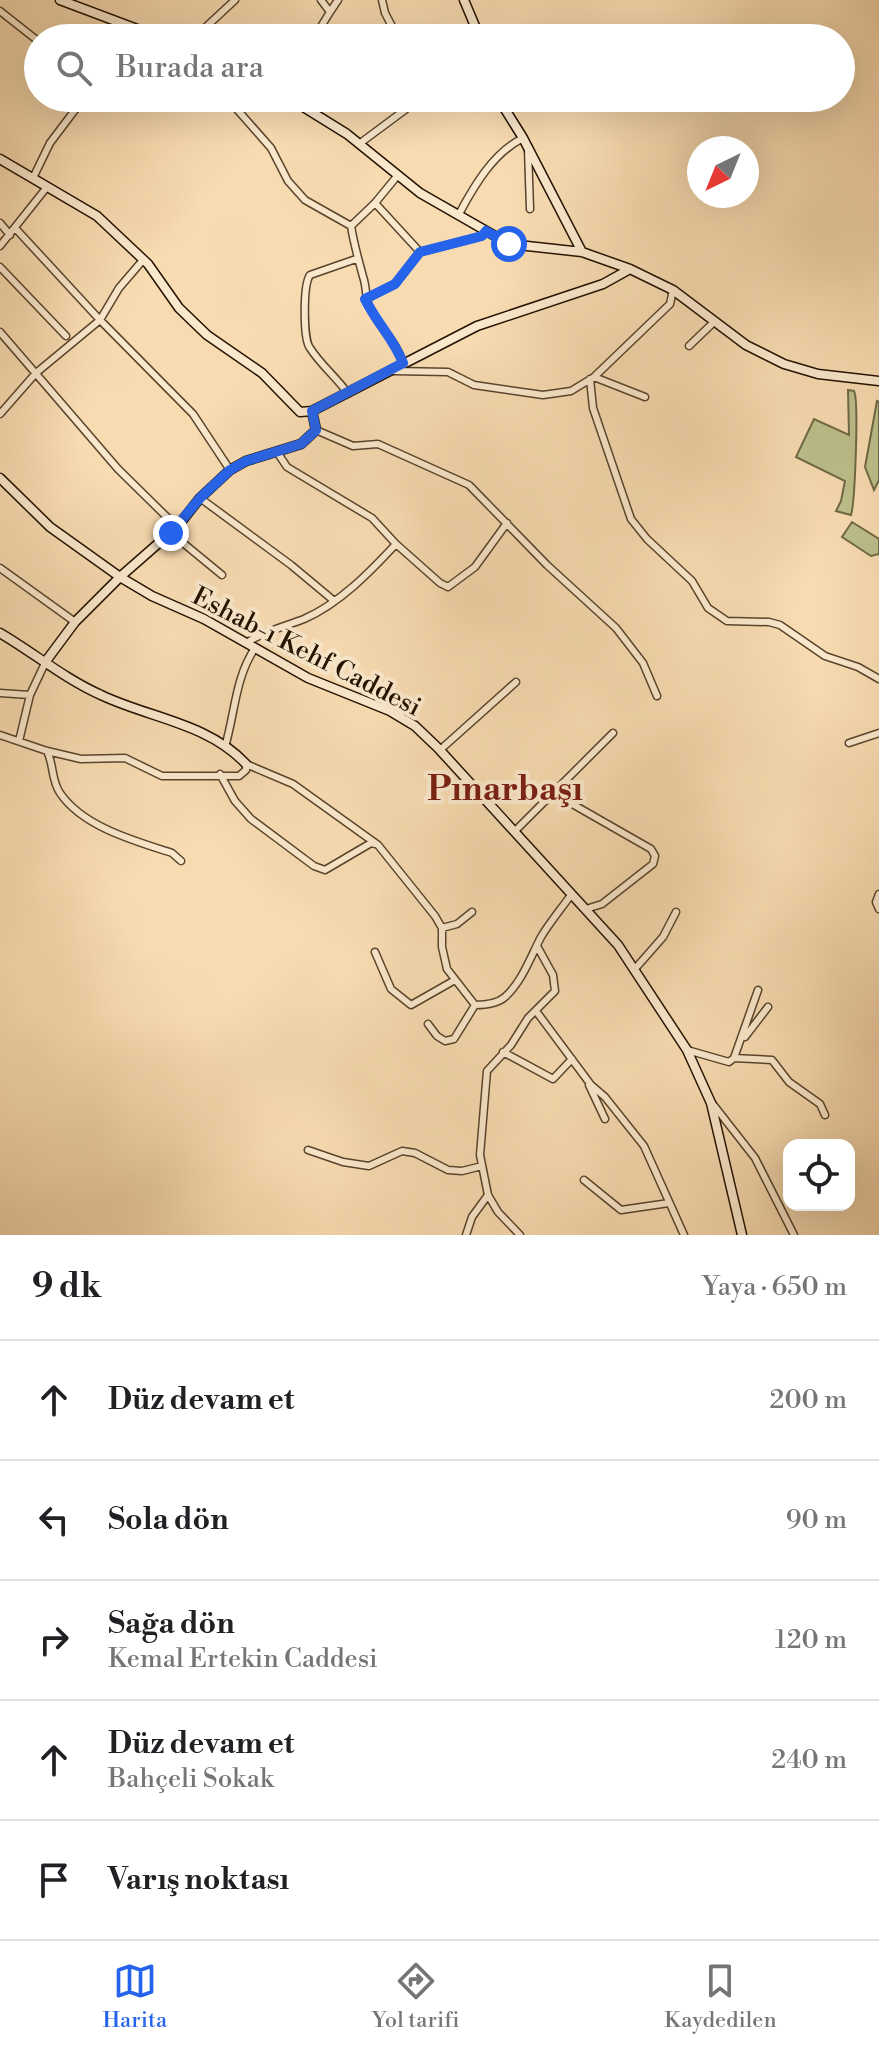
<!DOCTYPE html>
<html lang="tr">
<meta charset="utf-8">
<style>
:root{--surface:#fff;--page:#f6f6f6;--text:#202124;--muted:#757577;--line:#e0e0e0;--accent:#2563eb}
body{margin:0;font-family:"Libre Bodoni",serif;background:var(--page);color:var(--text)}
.controls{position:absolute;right:24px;bottom:24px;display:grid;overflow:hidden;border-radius:16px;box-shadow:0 8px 32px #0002}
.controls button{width:72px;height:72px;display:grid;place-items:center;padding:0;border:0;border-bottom:2px solid var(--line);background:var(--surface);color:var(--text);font:40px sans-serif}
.compass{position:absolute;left:687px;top:136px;width:72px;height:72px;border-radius:50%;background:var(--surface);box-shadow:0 8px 32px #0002;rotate:223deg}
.stop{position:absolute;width:24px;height:24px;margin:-18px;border:6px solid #2563eb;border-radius:50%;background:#fff}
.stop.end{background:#2563eb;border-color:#fff;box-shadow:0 2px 8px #0008}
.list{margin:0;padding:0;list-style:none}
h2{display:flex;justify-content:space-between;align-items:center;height:104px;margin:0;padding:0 32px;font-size:34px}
h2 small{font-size:26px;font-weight:400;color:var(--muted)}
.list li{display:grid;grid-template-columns:52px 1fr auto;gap:24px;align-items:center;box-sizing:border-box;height:120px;padding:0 32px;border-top:2px solid var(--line)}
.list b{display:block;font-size:30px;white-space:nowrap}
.list p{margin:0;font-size:26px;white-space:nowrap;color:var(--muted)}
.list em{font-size:26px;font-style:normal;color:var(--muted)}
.icon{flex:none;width:44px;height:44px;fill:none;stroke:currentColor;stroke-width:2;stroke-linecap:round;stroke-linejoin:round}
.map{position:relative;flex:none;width:879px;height:1235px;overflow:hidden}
.search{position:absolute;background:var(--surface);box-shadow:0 8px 32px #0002;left:24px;right:24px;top:24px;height:88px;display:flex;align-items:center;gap:20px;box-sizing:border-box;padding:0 28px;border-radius:44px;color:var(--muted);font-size:30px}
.sheet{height:704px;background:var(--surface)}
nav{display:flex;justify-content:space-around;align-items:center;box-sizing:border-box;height:112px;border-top:2px solid var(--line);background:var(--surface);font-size:22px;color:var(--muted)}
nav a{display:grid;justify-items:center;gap:4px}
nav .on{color:var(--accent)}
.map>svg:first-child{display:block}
.green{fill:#bdc08c;stroke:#706946;stroke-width:2}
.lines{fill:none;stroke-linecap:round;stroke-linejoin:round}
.street-casing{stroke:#58442c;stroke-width:9}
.secondary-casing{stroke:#231200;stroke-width:11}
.street{stroke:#fae8cc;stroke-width:6}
.secondary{stroke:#fae8cc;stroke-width:8}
.route{stroke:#2563eb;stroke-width:10}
.labels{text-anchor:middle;stroke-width:8;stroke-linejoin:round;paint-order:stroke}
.street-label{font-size:26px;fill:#231200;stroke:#fae8cc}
.district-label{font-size:34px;font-weight:bold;fill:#7a1f14;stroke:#fae8cc}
</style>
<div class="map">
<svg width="879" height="1235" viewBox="0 0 879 1235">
<rect width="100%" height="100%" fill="#f8dbb1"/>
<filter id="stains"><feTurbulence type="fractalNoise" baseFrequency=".0025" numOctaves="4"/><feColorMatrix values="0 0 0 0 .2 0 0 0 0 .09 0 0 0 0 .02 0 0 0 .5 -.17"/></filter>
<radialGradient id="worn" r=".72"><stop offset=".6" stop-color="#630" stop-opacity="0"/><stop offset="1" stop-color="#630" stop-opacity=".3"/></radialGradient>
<path class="green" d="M 848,390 L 854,391 C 859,400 855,502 851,515 L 836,511 L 841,501 L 845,481 L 796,457 L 814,419 L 849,435 Z
M 877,401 L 879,402 L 879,480 L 874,490 L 865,467 Z
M 852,522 L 879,539 L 879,554 L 871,556 L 842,537 Z"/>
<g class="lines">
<defs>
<path id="street" d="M 382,0 L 385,13 L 398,38
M 0,11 L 38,41
M 330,12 L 338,0
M 123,38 L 129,27
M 194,38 L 235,0
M 314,38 L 330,12 L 321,0
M 227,98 L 271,148 L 288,181 L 305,200 L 351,226 C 354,245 359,262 364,280 C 367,291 365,300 371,310 C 382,331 395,339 403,363
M 359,144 L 421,98
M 528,149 L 530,209
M 33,178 L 50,143 L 84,98
M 375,203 L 420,252
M 459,214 C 474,186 493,153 523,138
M 0,223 L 10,235
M 351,226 L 375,203 L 398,175
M 16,229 L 100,320 L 193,414 L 230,470
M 0,246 L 47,187
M 0,267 L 66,336
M 365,299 L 395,284 L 420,252 L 482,236 L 486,231
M 0,332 L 118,469 L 177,527
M 689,346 L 715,321
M 394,371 L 448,372 L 474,385 L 543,395 L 571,391 L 594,377 L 670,304 L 673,290
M 594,377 L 645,397
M 590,379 L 593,408 L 631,519 L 647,539 L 692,581 L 708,608 L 727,621 L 769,622 L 780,625 L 825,656 L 858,667 L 879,679
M 346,391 C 335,376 320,364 310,348 C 303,339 303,285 310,275 L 356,259
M 0,414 L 36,373 L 100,320 L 119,288 L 143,260
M 316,430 L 353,446 L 378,444 L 469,485 L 547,565 L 616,628 L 643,663 L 657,696
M 200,498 L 291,565 L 333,600
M 171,533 L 222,575
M 396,544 L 440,583 L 448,587 L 475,567 L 507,523
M 0,568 L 75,622
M 246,643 C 265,631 283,627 304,619 C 339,604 370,572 396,544 L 372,518 L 287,467 L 277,452
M 0,693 L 30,695
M 0,735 L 47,751 L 81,759 L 125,758 L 162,776 L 239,776 L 246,770 L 246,764 L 293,784 L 378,845 L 435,916 L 442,928 L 442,947 L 447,969 L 475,1005 C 486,1005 497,1004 505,997 C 522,982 531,956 541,937 C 550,922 561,909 571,895
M 19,741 L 30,695 L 46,661
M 849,743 L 879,733
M 225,747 C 235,713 235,678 255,648
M 440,750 L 516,682
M 47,751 C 54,765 51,780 60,793 C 83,827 135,841 172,853 L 181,861
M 220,774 L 235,801 L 251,819 L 314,866 L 325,870 L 371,843 L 375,844
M 553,793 L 613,733
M 514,832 L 553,793 L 651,849 L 655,856 L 653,864 L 602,904 L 586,909
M 879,894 L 876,902 L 879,909
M 442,928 L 457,924 L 472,912
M 375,952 L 391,989 L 411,1005 L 455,980
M 634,970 L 663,937 L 676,912
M 536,1011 L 591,1085 L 605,1097 L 644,1146 L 684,1235
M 428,1024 L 437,1036 L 445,1041 L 454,1039 L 475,1005
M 745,1037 L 768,1007
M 687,1050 L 729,1062 L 734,1058 L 758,990
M 503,1052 L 553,1079 L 572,1059
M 734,1058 L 772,1060 L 789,1082 L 820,1104 L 825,1115
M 589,1085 L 605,1119
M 712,1103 L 755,1158 L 794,1235
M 308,1150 L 343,1162 L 369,1166 L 402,1151 L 415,1153 L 448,1170 L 462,1171 L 482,1166
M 584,1180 L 621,1210 L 669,1203
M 466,1235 L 472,1217 L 488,1195
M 520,1235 L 498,1212 L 488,1195 L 480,1155 L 487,1071 L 511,1045 L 528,1018 L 555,991 L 553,975 L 537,946"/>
<path id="secondary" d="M 60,0 L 161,38
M 464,0 L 480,38
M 289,98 L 347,134 L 420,193 L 509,244 L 582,252 L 630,269
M 498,98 L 523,138 L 582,252
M 0,159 L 97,216 L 148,264 L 179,308 L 207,335 L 262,373 L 300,412 L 312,411 L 477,326 L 603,284 L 630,269 L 673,290 L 746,345 L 784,364 L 818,374 L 879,381
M 0,478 L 50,527 L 120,577 L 152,596 L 204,619 L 308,678 L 390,711 L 415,726 L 438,748 L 618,945 L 687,1050 L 711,1103 L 742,1235
M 0,633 C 34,653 65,679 101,695 C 149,718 208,723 246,764
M 46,661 L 75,622 L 120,577 L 177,527 L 200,498 L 230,470 L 246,461 L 301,444 L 316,430 L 312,411"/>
</defs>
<use href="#street" class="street-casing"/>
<use href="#secondary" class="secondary-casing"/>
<use href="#street" class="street"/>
<use href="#secondary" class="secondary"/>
</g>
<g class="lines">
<path class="route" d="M 171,533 L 200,498 L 230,470 L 246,461 L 301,444 L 316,430 L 312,411 L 403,363 C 394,339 376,322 365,299 L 395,284 L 420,252 L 482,236 L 486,231 L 509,244"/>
</g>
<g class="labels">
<g class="street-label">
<text transform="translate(307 651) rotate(27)" y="9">Eshab-ı Kehf Caddesi</text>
</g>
<g class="district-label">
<text x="505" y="800">Pınarbaşı</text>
</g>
</g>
<rect width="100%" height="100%" filter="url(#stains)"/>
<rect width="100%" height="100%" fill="url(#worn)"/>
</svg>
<div class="controls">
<button><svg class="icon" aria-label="locate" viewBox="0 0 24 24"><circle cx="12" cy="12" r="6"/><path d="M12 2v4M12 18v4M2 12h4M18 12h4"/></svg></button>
</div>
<svg class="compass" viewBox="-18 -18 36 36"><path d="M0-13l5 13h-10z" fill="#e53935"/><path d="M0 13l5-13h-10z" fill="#757577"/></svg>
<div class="stop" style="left:509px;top:244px"></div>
<div class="stop end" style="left:171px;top:533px"></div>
<div class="search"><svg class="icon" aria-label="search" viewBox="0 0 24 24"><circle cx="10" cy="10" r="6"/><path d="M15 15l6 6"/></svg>Burada ara</div>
</div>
<section class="sheet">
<h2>9 dk<small>Yaya · 650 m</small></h2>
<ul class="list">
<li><svg class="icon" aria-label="ahead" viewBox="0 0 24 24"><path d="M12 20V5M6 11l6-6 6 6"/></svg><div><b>Düz devam et</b></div><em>200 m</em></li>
<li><svg class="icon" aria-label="left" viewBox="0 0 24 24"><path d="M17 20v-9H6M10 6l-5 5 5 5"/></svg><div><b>Sola dön</b></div><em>90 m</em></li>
<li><svg class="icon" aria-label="right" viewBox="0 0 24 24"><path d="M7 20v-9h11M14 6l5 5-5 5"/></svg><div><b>Sağa dön</b><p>Kemal Ertekin Caddesi</p></div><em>120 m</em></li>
<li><svg class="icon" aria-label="ahead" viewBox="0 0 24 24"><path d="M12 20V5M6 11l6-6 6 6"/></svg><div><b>Düz devam et</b><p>Bahçeli Sokak</p></div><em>240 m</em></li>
<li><svg class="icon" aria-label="arrive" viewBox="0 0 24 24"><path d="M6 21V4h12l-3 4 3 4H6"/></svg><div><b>Varış noktası</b></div></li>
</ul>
</section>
<nav>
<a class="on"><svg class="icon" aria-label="map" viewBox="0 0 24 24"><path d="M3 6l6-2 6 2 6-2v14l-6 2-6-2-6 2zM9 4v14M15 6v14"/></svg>Harita</a>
<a><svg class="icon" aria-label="directions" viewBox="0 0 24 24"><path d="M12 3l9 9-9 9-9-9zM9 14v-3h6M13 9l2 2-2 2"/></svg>Yol tarifi</a>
<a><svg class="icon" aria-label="saved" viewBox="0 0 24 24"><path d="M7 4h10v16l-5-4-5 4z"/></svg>Kaydedilen</a>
</nav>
